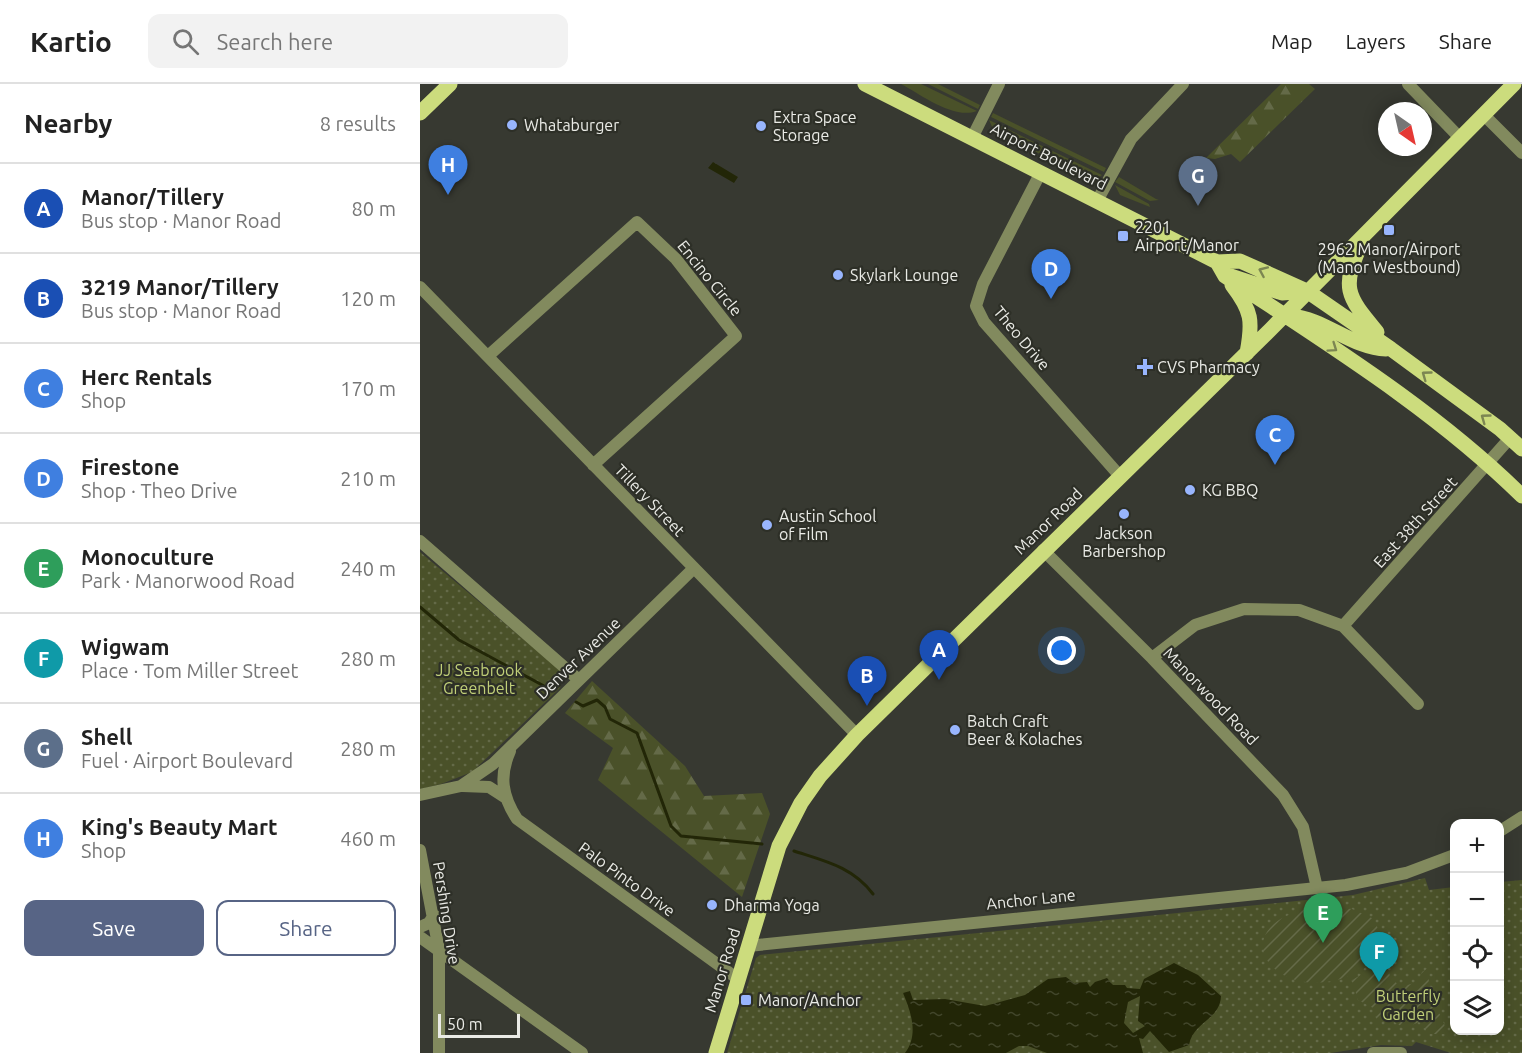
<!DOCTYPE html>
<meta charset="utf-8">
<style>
:root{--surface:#fff;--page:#f2f2f2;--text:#222;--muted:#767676;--line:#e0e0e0;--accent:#576485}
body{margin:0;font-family:Ubuntu,sans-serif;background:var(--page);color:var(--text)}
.controls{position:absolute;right:18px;bottom:18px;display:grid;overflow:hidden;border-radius:12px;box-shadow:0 3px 15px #0003}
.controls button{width:54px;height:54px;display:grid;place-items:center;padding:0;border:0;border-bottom:2px solid var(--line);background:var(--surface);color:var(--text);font:30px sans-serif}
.compass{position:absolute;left:958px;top:18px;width:54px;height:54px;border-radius:50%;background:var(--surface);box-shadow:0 3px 15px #0003;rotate:146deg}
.scale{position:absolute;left:18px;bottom:15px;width:82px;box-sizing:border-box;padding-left:6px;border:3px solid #eaebe6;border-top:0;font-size:16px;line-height:21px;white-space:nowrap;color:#eaebe6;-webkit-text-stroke:4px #2d2f27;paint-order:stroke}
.you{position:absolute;left:642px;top:567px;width:21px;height:21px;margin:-15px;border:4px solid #fff;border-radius:50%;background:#1a73e8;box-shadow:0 0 0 9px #1a73e833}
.badge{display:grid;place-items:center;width:39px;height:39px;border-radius:50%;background:var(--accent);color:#fff;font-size:20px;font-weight:700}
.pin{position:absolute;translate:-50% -50px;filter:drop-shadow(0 2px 3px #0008)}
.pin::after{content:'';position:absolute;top:32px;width:21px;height:18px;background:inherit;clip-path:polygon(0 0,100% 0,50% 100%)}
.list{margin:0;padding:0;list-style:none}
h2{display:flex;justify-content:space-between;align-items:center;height:78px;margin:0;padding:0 24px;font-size:26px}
h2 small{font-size:20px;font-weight:400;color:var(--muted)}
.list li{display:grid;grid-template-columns:39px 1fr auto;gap:18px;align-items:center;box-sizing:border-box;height:90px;padding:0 24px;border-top:2px solid var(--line)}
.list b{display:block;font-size:22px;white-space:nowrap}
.list p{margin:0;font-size:20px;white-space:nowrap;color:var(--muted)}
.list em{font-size:20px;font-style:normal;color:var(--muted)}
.actions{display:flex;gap:12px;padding:18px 24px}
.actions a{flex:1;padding:14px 0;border:2px solid var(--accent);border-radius:12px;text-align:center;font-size:21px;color:var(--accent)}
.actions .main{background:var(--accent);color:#fff}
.icon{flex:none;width:33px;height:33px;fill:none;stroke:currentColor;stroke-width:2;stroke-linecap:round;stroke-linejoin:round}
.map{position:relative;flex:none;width:1102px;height:969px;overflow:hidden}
header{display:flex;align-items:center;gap:36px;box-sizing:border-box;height:84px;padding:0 30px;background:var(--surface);border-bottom:2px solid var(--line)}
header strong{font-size:28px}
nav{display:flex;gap:33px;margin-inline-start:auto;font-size:21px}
.search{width:420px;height:54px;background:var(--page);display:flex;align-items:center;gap:15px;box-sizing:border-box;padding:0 21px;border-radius:12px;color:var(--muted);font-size:22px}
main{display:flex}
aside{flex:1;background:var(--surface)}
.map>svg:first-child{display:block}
.grass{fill:#4a5129}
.forest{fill:url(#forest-firs)}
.park{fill:url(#park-dots)}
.garden{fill:url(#garden-furrows)}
.water{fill:url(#water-ripples);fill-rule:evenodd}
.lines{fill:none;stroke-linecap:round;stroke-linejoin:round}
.stream{stroke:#222607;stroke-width:3}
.minor{stroke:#828a5e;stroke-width:12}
.major{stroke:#ccdc7d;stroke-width:15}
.oneway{stroke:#7c8652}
.poi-dot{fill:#98b5fd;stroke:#2d2f27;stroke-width:2}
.labels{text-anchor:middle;stroke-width:4.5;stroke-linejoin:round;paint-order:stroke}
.poi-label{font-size:16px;fill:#eaebe6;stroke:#2d2f27;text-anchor:start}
.street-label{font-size:16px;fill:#eaebe6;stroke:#2d2f27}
.park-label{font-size:16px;fill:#c0cf78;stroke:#2d2f27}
</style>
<header>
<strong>Kartio</strong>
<div class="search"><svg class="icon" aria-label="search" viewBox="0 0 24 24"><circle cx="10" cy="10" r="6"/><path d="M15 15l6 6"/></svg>Search here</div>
<nav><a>Map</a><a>Layers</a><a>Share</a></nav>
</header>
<main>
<aside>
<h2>Nearby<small>8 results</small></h2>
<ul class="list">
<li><span class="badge" style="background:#1a4fb4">A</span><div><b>Manor/Tillery</b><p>Bus stop · Manor Road</p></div><em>80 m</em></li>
<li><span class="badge" style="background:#1a4fb4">B</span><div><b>3219 Manor/Tillery</b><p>Bus stop · Manor Road</p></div><em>120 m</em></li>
<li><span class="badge" style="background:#3f7fe0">C</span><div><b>Herc Rentals</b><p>Shop</p></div><em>170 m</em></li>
<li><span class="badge" style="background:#3f7fe0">D</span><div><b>Firestone</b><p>Shop · Theo Drive</p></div><em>210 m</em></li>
<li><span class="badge" style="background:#2e9e5b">E</span><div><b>Monoculture</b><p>Park · Manorwood Road</p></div><em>240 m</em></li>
<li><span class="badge" style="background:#0f9aa8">F</span><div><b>Wigwam</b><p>Place · Tom Miller Street</p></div><em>280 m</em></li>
<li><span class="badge" style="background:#5c6f8a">G</span><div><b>Shell</b><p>Fuel · Airport Boulevard</p></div><em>280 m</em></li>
<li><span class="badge" style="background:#3f7fe0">H</span><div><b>King's Beauty Mart</b><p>Shop</p></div><em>460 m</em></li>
</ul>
<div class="actions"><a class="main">Save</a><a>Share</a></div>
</aside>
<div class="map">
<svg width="1102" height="969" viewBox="0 0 1102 969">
<defs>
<pattern id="forest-firs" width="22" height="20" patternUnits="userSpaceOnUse" patternTransform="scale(1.5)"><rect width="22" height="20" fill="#4a5129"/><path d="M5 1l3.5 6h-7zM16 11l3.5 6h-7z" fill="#646a48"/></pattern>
<pattern id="park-dots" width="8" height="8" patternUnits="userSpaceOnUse" patternTransform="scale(1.5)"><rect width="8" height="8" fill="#4a5129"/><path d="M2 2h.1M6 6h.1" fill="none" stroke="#646a48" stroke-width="1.8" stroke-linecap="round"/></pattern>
<pattern id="garden-furrows" width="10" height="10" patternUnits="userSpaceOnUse" patternTransform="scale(1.5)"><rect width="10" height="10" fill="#4a5129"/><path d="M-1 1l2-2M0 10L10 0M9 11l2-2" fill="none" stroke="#646a48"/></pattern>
<pattern id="water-ripples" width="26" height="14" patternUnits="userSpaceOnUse" patternTransform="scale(1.5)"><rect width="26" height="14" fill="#222607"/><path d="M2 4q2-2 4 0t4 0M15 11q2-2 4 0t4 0" fill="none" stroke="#42462b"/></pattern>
</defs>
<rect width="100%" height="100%" fill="#373931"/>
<path class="grass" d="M 481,0 L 501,0 L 557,27 C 534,36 500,10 481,0 Z
M 508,0 L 518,0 L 560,21 L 558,25 Z
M 573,29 L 686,84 L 684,88 L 571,33 Z
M 569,36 L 682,91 L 678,94 L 666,93 L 574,47 Z
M 699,93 L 736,115 L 739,116 L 730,117 L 695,98 Z
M 695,101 L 729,120 L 730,123 L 700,111 Z"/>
<path class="forest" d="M 861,0 L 889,0 L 895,5 L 820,78 L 811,70 L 795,75 L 786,74 Z
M 172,597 L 265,682 L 284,712 L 342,709 L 350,730 L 322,813 L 178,696 L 193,664 L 145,629 Z"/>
<path class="park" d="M 0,468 L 140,586 L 144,592 L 140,604 L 52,688 L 21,700 L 0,705 Z
M 1005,794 L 1009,806 L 1034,803 L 1034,946 L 1080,946 L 1080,798 L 1102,796 L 1102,969 L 1031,969 L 996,958 L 992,962 L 961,961 L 911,969 L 307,969 L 336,874 L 340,871 L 896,815 L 933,811 Z"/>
<path class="garden" d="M 906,822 L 932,825 L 954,835 L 963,857 C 961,873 948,883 934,890 C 850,927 793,834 906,822 Z
M 964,871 L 970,892 L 980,903 L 998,898 L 1002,888 L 1008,884 L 1010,916 L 1021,932 L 1028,950 L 1010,950 L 999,938 C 981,946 984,943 969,935 L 957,936 L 955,925 L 938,916 L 932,896 L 951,885 Z"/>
<path class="water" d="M 293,78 L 318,93 L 314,99 L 288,84 Z
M 754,879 L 778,891 L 801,912 C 800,936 773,938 769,961 L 749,968 L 730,947 L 723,955 L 719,954 L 723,969 L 627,969 L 608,962 L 599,962 L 586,969 L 485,969 C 499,951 491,928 483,909 L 490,907 L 493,916 L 525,915 L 565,922 L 605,911 L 628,895 L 646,893 L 654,899 L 667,898 L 670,903 L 675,898 L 687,894 L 693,901 L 705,901 L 707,904 L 720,905 L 724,895 ZM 720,912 L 718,937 L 725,942 L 713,949 L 704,939 L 708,918 Z"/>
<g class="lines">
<path class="stream" d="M 0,523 L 39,556 L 124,602
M 156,618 L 163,622 L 177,616 L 185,623 L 190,635 L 217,649 L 251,742 L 261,752 L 342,760
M 374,767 C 405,777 433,783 453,810"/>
<path class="minor" d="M 988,0 L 1040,54
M 1064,31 L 1102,69
M 552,54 L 579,0
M 621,88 L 563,200 L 556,222 L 564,238 L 699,391
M 677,117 L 711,55 L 763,0
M 0,203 L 437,651
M 68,272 L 217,138 L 256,175 L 316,252 L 173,381
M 0,457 L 159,596
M 623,466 L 732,574 L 863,711 L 883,743 L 897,804
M 923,542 L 1090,354
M 732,574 L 775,541 L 824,525 L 879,526 L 923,542 L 998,620
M 90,667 C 79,692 82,712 97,735 L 318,895
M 43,702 L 69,703 L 86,714
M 0,711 L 41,702 L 73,680 L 273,485
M 1080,747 L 1102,733
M 0,766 L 19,866 L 19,969
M 0,843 L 9,839 L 14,831
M 0,853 L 162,969
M 328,862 L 926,801 L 986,789 L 1034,771
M 953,969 L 981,969"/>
<path class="major" d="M 445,0 L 797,178 L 805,192 C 906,259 1015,326 1102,412
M 0,29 L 30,0
M 942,158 C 921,204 926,211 957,248
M 797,178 L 820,177 L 887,207 L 971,265 L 1080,345 L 1102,365
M 811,192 L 862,209 L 887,207
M 812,201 C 832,227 833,237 827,269
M 871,232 C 905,235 932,264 966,265
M 296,969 L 359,762 L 381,719 L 400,692 L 437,651 L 851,245 L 1094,0"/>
</g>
<defs><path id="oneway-chevron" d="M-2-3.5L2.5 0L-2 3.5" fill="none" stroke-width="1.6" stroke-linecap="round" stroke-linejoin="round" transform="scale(1.5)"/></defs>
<g class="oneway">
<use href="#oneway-chevron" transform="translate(843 187) rotate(-156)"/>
<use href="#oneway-chevron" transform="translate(913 264) rotate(35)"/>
<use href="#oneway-chevron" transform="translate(1006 291) rotate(-144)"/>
<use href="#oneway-chevron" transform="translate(1065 334) rotate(-144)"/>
</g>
<g class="poi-dot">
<circle cx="92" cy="41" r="6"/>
<circle cx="341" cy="42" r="6"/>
<rect x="963" y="140" width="12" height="12" rx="3"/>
<rect x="697" y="146" width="12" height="12" rx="3"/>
<circle cx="418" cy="191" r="6"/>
<path d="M722 274h6v6h6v6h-6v6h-6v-6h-6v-6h6z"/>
<circle cx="770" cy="406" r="6"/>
<circle cx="704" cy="430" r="6"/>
<circle cx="347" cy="441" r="6"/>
<circle cx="535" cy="646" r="6"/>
<circle cx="292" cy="821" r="6"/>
<rect x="320" y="910" width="12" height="12" rx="3"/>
</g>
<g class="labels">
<g class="poi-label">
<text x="353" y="39">Extra Space<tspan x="353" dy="18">Storage</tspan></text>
<text x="104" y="47">Whataburger</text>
<text x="715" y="149">2201<tspan x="715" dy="18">Airport/Manor</tspan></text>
<text x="969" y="171" text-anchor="middle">2962 Manor/Airport<tspan x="969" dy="18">(Manor Westbound)</tspan></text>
<text x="430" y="197">Skylark Lounge</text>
<text x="737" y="289">CVS Pharmacy</text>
<text x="782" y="412">KG BBQ</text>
<text x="359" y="438">Austin School<tspan x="359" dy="18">of Film</tspan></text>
<text x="704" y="455" text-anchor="middle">Jackson<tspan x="704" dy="18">Barbershop</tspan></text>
<text x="547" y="643">Batch Craft<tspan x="547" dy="18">Beer &amp; Kolaches</tspan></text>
<text x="304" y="827">Dharma Yoga</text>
<text x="338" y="922">Manor/Anchor</text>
</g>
<g class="street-label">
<text transform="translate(629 72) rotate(27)" y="6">Airport Boulevard</text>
<text transform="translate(290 194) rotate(51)" y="6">Encino Circle</text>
<text transform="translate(602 254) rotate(50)" y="6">Theo Drive</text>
<text transform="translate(230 416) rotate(46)" y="6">Tillery Street</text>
<text transform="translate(628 437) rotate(-44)" y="6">Manor Road</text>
<text transform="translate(995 438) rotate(-48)" y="6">East 38th Street</text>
<text transform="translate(158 574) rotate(-44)" y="6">Denver Avenue</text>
<text transform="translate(791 612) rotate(46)" y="6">Manorwood Road</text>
<text transform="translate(207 795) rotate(36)" y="6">Palo Pinto Drive</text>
<text transform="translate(611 815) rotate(-6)" y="6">Anchor Lane</text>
<text transform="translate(27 829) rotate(81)" y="6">Pershing Drive</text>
<text transform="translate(302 886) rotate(-73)" y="6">Manor Road</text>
</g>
<g class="park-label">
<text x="59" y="592">JJ Seabrook<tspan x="59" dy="18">Greenbelt</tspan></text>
<text x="988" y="918">Butterfly<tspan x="988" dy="18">Garden</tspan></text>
</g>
</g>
</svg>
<div class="controls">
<button>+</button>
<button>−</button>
<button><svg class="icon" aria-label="locate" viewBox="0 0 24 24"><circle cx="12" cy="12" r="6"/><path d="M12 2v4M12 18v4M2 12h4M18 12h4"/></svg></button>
<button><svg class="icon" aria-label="layers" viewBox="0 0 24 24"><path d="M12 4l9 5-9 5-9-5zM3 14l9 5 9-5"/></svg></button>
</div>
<svg class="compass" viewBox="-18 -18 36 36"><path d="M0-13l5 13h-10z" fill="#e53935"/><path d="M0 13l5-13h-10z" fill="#767676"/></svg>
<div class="scale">50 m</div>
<div class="you"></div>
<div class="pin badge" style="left:519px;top:596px;background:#1a4fb4">A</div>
<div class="pin badge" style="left:447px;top:622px;background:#1a4fb4">B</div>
<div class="pin badge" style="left:855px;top:381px;background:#3f7fe0">C</div>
<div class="pin badge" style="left:631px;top:215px;background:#3f7fe0">D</div>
<div class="pin badge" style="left:903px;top:859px;background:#2e9e5b">E</div>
<div class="pin badge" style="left:959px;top:898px;background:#0f9aa8">F</div>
<div class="pin badge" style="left:778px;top:122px;background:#5c6f8a">G</div>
<div class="pin badge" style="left:28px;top:111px;background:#3f7fe0">H</div>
</div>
</main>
